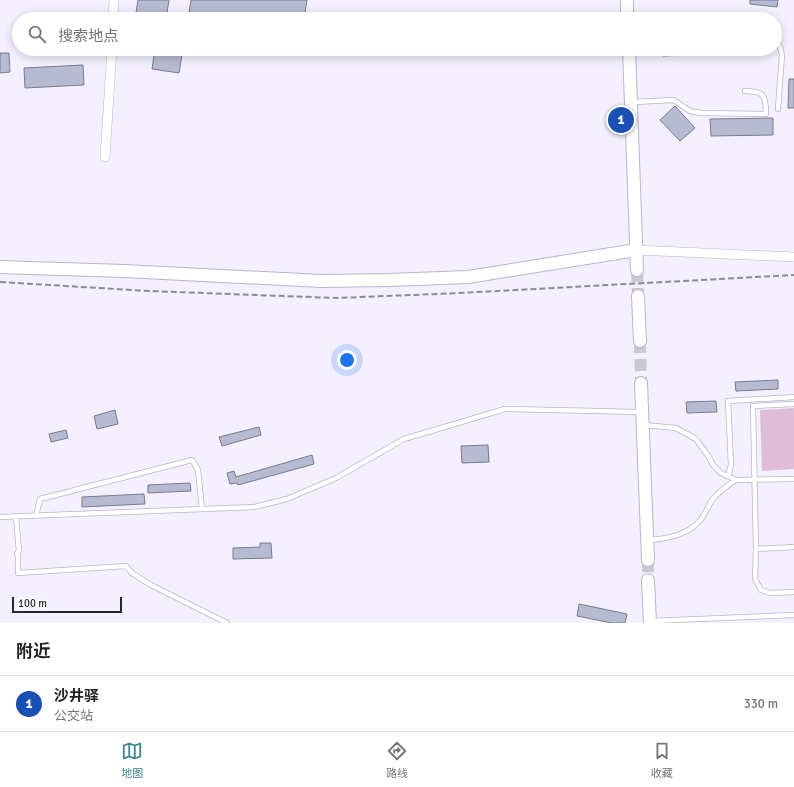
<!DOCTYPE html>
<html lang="zh">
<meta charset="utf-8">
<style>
:root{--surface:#fff;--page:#f2f2f2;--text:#202124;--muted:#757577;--line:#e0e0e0;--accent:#3e858e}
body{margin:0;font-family:Signika,"Noto Sans SC",sans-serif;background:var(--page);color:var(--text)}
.scale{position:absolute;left:12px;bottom:10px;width:110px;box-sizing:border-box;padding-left:4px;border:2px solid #28262f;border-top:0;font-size:11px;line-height:14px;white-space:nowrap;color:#28262f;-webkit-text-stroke:3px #fff;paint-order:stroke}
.you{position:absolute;left:347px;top:360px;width:14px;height:14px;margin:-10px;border:3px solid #fff;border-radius:50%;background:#1a73e8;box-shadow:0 0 0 6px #1a73e833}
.badge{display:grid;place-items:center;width:26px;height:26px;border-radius:50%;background:var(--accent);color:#fff;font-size:13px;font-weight:700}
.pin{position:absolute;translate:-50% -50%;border:2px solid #fff;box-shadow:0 1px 4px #0006}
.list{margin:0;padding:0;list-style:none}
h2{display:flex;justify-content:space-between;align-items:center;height:52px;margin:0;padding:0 16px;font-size:17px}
h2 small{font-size:13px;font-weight:400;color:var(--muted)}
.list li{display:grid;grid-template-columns:26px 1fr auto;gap:12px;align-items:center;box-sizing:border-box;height:56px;padding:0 16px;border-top:1px solid var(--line)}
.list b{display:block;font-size:15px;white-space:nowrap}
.list p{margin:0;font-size:13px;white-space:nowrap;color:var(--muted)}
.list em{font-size:13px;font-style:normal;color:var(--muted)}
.icon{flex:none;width:22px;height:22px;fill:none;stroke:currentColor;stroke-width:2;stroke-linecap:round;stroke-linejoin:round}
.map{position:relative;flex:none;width:794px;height:623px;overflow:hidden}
.search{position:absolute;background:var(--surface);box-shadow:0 2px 10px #0003;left:12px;right:12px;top:12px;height:44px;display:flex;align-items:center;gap:10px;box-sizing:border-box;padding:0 14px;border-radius:22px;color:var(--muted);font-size:15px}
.sheet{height:108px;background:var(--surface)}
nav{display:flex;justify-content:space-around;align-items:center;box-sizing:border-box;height:56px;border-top:1px solid var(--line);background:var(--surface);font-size:11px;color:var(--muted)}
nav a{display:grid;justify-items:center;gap:2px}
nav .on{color:var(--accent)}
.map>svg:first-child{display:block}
.green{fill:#dfbdd8}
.building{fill:#b7bbd2;stroke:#787b91}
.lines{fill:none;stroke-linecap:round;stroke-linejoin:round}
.secondary-tunnel{stroke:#cbc8d5;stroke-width:12;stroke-dasharray:12 6;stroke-linecap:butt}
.lane-casing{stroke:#bab4cb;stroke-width:6}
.street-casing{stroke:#bab4cb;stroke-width:10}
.secondary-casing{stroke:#bab4cb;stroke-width:14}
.lane{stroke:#fff;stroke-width:4.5}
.street{stroke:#fff;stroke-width:9}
.secondary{stroke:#fff;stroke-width:12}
.rail{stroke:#8d8a96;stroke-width:2;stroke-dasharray:6 3;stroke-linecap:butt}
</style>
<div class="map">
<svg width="794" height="623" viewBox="0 0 794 623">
<rect width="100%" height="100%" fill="#f4f0ff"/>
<path class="green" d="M 794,408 L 794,469 L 762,471 L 760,410 Z"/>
<path class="building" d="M 138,0 L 169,0 L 166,19 L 135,19 Z
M 191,0 L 307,0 L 304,19 L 227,19 L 227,17 L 202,13 L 201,19 L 188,19 Z
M 750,0 L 778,0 L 777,7 L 750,4 Z
M 155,49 L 183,49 L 179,73 L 152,69 Z
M 663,49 L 712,49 L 712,54 L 663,56 Z
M 0,53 L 9,53 L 10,72 L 0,73 Z
M 83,65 L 84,85 L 25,88 L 24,68 Z
M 789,79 L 794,79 L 794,108 L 788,108 Z
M 675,106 L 695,128 L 680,141 L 660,120 Z
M 773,118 L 773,135 L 711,136 L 710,119 Z
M 778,380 L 778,389 L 736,391 L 735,382 Z
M 716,401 L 717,412 L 687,413 L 686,402 Z
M 115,410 L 118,424 L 97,429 L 94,416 Z
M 259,427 L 261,435 L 222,446 L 219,437 Z
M 66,430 L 68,438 L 51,442 L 49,434 Z
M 488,445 L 489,462 L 462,463 L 461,446 Z
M 312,455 L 314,464 L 238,485 L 237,483 L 230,484 L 227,473 L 234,471 L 236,477 Z
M 190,483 L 191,491 L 148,493 L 148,485 Z
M 144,494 L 145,504 L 82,507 L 82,497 Z
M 260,543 L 271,543 L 272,558 L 233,559 L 233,548 L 260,547 Z
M 579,604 L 627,614 L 625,623 L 612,623 L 577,616 Z"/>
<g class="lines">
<path class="secondary-tunnel" d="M 637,270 L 638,296
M 640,341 L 641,383
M 648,560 L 648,580"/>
<defs>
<path id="lane" d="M 627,14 L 673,19
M 775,39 L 780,47 L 782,55 L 778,109
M 633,102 L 674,100 L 690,111 L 701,113 L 766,114 C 766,95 764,91 745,91
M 794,404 L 753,406 L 756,549 L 794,547
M 644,425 L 676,428 L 696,439 L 709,457 L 713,465 L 721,473 L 736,480 C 727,486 719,491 712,500 C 708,506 706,513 701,519 C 690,534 667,539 649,540
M 728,476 L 731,465 L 728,401 L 794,397
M 736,480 L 794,479
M 36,516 L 40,499 L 192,460 L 198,470 L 202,509
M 0,517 L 254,507 L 287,499 L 336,478 L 404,439 L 505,409 L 640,412
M 16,517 L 19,551 L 17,554 L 18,557 L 18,573 L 126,566 L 132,573 L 151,585 L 227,623
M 756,549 L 755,579 L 761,590 L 770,593 L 794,592
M 651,621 L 794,615"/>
<path id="street" d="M 113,19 L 114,0
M 105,157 L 112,49
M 636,250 L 794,257"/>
<path id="secondary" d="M 627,0 L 627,19
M 629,49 L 637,270
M 0,267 L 124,271 L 322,281 L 389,280 L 468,277 L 636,250
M 638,296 L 640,341
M 641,383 L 648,560
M 648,580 L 650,623"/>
</defs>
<use href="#lane" class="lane-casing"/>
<use href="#street" class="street-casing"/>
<use href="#secondary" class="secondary-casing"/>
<use href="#lane" class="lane"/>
<use href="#street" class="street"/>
<use href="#secondary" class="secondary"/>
<path class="rail" d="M 0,282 L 149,291 L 337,298 L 460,293 L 794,275"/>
</g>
</svg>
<div class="scale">100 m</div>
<div class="you"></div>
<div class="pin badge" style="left:621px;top:120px;background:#1a4fb4">1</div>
<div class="search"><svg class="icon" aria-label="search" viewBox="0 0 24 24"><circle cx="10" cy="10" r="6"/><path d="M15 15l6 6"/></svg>搜索地点</div>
</div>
<section class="sheet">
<h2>附近<small></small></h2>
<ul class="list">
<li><span class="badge" style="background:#1a4fb4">1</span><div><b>沙井驿</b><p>公交站</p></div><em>330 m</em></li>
</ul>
</section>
<nav>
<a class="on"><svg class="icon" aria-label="map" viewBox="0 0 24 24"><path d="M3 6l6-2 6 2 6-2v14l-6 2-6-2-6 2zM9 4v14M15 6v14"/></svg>地图</a>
<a><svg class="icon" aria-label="directions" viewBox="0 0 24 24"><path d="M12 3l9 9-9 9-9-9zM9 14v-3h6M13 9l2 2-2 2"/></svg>路线</a>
<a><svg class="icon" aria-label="saved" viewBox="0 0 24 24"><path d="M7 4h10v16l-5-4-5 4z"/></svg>收藏</a>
</nav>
